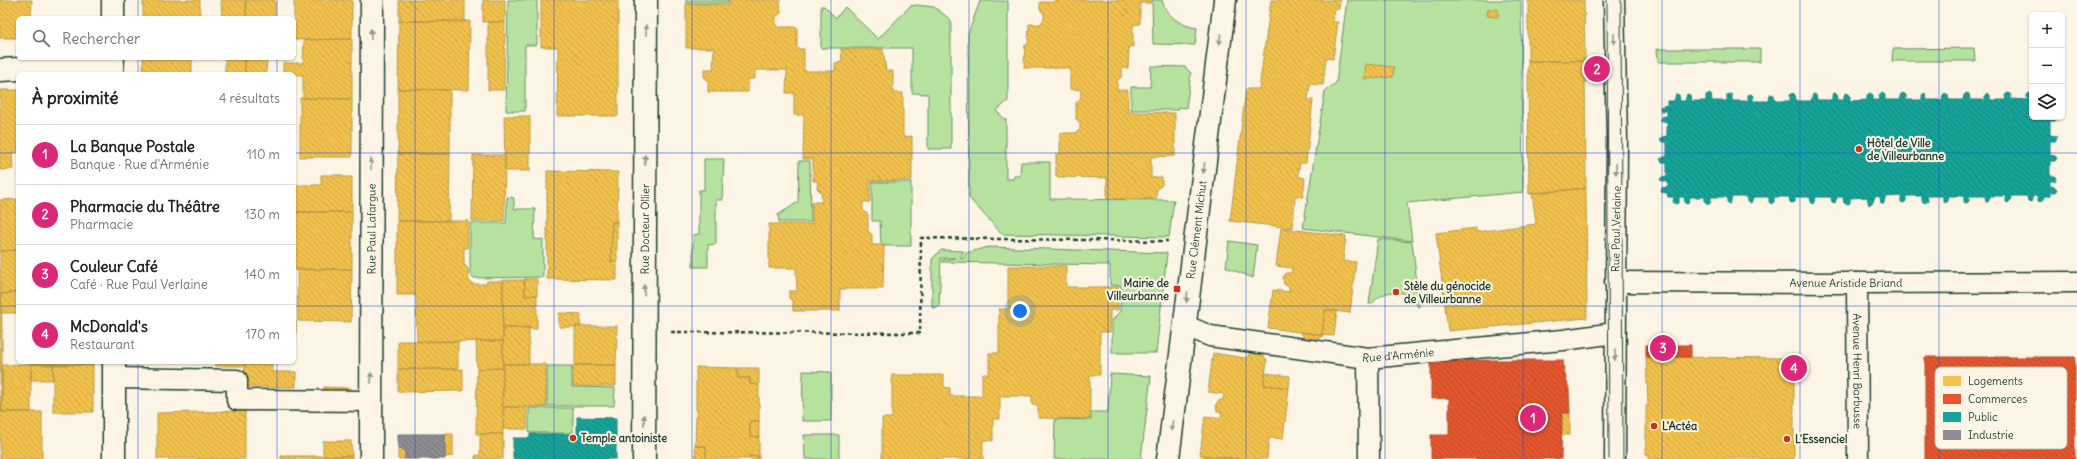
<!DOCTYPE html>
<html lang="fr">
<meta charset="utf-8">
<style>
:root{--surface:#fff;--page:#f6f6f6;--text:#222;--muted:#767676;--line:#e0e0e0;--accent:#db2777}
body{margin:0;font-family:Delius,sans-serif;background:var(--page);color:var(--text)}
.controls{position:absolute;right:12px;top:12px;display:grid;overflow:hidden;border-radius:6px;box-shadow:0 1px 3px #0004}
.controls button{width:36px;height:36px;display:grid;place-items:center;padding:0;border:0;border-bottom:1px solid var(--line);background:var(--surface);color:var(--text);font:20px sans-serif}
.you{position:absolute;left:1020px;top:311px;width:14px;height:14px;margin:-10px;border:3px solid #fff;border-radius:50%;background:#1a73e8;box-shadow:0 0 0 6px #1a73e833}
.badge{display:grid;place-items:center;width:26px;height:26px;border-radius:50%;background:var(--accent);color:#fff;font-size:13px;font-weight:700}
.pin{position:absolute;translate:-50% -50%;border:2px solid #fff;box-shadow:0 1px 4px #0006}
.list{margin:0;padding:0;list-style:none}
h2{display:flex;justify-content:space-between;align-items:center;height:52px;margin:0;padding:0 16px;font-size:17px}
h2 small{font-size:13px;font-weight:400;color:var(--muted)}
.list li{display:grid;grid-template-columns:26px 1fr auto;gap:12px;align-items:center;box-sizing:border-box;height:60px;padding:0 16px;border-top:1px solid var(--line)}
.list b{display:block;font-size:15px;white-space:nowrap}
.list p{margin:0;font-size:13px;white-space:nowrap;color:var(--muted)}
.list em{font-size:13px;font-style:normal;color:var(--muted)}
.icon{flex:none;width:22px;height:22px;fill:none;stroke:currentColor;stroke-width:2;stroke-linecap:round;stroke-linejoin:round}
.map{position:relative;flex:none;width:2077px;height:459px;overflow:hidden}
.search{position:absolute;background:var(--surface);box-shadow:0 1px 3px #0004;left:16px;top:16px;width:280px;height:44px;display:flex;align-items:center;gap:10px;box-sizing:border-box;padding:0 14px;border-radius:6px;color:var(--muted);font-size:15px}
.panel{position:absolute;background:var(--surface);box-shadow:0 1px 3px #0004;left:16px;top:72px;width:280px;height:292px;border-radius:6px}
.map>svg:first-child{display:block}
.green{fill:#b6e19e;stroke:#6a8f69}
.homes{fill:url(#homes-back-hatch);stroke:#b39946}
.shops{fill:url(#shops-back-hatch);stroke:#a94f30}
.public{fill:url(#public-back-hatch);stroke:#19847a}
.industry{fill:url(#industry-back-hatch);stroke:#6c7576}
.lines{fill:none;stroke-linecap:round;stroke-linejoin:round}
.pedestrian-casing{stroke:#1f3d34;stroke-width:23}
.minor-casing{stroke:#1f3d34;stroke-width:25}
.tertiary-casing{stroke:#1f3d34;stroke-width:25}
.path{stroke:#1f3d34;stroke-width:2.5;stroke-dasharray:4 3;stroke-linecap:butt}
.pedestrian{stroke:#fcf5e5;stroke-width:20}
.minor{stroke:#fcf5e5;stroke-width:22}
.tertiary{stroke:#fcf5e5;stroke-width:22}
.tram{stroke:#1f3d34;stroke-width:1}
.oneway{fill:#8e998c}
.grid{fill:none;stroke:#1d4ed8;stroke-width:1;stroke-opacity:0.55}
.poi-dot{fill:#c8321e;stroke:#fcf5e5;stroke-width:1.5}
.labels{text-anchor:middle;stroke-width:4;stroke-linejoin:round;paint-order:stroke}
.poi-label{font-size:11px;font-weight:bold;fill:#1f3d34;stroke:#fcf5e5;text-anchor:start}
.street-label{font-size:11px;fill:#1f3d34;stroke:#fcf5e5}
.key{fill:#fcf5e5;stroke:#babeb0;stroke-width:1}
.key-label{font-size:11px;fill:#1f3d34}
</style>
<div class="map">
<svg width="2077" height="459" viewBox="0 0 2077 459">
<defs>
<pattern id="homes-back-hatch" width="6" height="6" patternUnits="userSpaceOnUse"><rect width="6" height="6" fill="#f2c14e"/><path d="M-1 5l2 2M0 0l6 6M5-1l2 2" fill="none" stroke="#cfa745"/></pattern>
<pattern id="shops-back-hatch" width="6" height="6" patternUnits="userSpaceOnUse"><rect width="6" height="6" fill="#e4572e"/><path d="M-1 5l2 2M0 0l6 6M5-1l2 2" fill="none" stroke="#b84928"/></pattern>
<pattern id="public-back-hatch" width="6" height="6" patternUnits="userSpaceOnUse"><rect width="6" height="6" fill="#17a398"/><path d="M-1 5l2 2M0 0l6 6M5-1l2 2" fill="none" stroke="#14867d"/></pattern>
<pattern id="industry-back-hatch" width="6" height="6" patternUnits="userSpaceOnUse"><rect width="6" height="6" fill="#8d8d92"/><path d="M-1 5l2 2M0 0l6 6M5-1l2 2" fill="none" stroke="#737478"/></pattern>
</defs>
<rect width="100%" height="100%" fill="#fcf5e5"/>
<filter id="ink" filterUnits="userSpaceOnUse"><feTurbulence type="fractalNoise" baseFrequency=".025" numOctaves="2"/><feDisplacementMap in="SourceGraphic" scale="8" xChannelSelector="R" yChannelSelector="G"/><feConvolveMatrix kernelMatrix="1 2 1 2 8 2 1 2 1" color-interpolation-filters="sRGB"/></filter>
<g filter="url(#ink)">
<path class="green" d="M 508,0 L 537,0 L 537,45 L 525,45 L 525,111 L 506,111 Z
M 686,0 L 728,0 L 728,3 L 686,3 Z
M 1152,0 L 1162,0 C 1166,16 1181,26 1197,28 L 1195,45 L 1153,44 Z
M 1347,0 L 1521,0 L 1523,192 L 1407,203 L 1412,241 L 1303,228 L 1325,91 L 1336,83 Z
M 980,1 L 1008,1 L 1008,101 L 996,111 L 1006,120 L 1006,179 L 1013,179 L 1014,176 L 1020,176 L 1021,162 L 1050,162 L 1050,199 L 1174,200 L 1169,237 L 1002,234 L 969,198 L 968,34 Z
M 917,5 L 934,7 L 951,20 L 951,149 L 928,149 L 928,94 L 912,93 L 912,48 L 821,48 L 821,6 L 824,6 L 836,18 L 845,7 L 878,39 L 910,6 Z
M 1974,48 L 1975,61 L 1892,61 L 1893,49 Z
M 1657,49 L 1760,49 L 1760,62 L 1658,62 Z
M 1151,66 L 1185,67 L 1191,73 L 1186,108 L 1179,107 L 1178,110 L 1131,110 L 1131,87 L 1150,87 Z
M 704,159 L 724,159 L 722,200 L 716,200 L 716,244 L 708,245 L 708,267 L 693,267 L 693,235 L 699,234 L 699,190 L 704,190 Z
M 799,161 L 810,161 L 811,222 L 779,222 L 778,215 L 798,202 Z
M 872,182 L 911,182 L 911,246 L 885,246 L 881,244 L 880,221 L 872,221 Z
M 507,197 L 514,198 L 514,209 L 535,209 L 534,239 L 543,240 L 543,277 L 474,278 L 470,274 L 470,223 L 506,223 Z
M 1378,239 L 1412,242 L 1420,307 L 1418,307 C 1408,287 1384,288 1372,304 L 1369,304 Z
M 1229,241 L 1257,245 L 1253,278 L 1226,267 Z
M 989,247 L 1167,253 L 1156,353 L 1112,353 L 1112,321 L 1120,311 L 1121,286 L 1110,285 L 1110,265 L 942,262 L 943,260 L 955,258 L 941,258 L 939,307 L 932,308 L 932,259 L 941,250 L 964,251 L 960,258 L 963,259 L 966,253 Z
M 547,366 L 572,366 L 572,387 L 615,388 L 614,406 L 547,406 Z
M 803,371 L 831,372 L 831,421 L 802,421 Z
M 1110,374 L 1151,376 L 1141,459 L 1054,459 L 1055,419 L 1091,420 L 1091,412 L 1108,412 Z
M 529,408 L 573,408 L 573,433 L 529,433 Z
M 804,435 L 839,435 L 839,459 L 805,459 Z"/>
<path class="homes" d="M 0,0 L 32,0 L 31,18 L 18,18 L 18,38 L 0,38 Z
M 143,0 L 200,0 L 200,18 L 143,18 Z
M 221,0 L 246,0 L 246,18 L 222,18 Z
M 246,0 L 275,0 L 275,18 L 246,18 Z
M 294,0 L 352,0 L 352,39 L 294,40 Z
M 399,0 L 465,0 L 465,22 L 399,21 Z
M 483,0 L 505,0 L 505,22 L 483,22 Z
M 541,0 L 618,0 L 618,116 L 557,116 L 558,47 L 541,47 Z
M 729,0 L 780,0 L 781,13 L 776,17 L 776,23 L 779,27 L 797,27 L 797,49 L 804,49 L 804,71 L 835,71 L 835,63 L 842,62 L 841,49 L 883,49 L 886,71 L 893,71 L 893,93 L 903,93 L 903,137 L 912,136 L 912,180 L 870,181 L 870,202 L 863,202 L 863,210 L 868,215 L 868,231 L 872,235 L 872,245 L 884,245 L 883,289 L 840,289 L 840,311 L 793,311 L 793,302 L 789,298 L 789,291 L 797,291 L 796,268 L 769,268 L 769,224 L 812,224 L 812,202 L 822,202 L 821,192 L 817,188 L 818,181 L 813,181 L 813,159 L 803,159 L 804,115 L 794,115 L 794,93 L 786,93 L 787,70 L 755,70 L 755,79 L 748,79 L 748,92 L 708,92 L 708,81 L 704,77 L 704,69 L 713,69 L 714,48 L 686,48 L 686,4 L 729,5 Z
M 1054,0 L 1151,0 L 1151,3 L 1140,3 L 1140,24 L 1133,25 L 1133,47 L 1129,46 L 1128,68 L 1122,68 L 1122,76 L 1117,81 L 1117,90 L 1128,90 L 1128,112 L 1175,113 L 1175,156 L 1151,157 L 1151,178 L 1162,177 L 1162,185 L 1157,189 L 1156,199 L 1107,199 L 1107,178 L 1056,177 L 1056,154 L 1060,154 L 1060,133 L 1076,133 L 1080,129 L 1080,123 L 1076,119 L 1076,103 L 1080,99 L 1081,90 L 1070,89 L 1070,68 L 1024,68 L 1025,45 L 1028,45 L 1029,24 L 1040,24 L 1044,19 L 1044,14 L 1040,9 L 1040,2 L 1054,2 Z
M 1271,0 L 1340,0 L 1339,9 L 1334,9 L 1333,22 L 1338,22 L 1333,59 L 1326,58 L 1323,85 L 1310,84 L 1308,100 L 1313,100 L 1306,163 L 1300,163 L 1298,176 L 1305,178 L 1303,197 L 1295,196 L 1293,228 L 1230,221 L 1246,89 L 1259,89 Z
M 1528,0 L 1584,0 L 1585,61 L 1528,61 Z
M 1488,9 L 1498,9 L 1498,17 L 1487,16 Z
M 399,21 L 470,21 L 469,90 L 398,89 Z
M 488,22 L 505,22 L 504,90 L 488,90 Z
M 352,39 L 352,99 L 303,98 L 303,75 L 283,74 L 283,63 L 303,63 L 304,40 Z
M 143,58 L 192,58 L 192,74 L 143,74 Z
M 225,58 L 245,58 L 245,74 L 225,74 Z
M 245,58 L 267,58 L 266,74 L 245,74 Z
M 1528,61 L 1585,61 L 1586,188 L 1529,194 Z
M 1366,64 L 1394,67 L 1393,77 L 1364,79 Z
M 398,89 L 450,90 L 450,154 L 398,154 Z
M 0,90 L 18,90 L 18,152 L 12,152 L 13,169 L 0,170 Z
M 300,98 L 352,99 L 352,157 L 300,157 Z
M 504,116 L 530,116 L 530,171 L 505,171 Z
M 398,154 L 450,154 L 449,221 L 397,221 Z
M 473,155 L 505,155 L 504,221 L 472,221 Z
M 547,171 L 618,172 L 617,222 L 612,222 L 611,261 L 617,261 L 617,280 L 547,279 Z
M 321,175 L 342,175 L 342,177 L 352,177 L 352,212 L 294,212 L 294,185 L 321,185 Z
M 1586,188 L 1587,318 L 1448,331 L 1436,233 L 1476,228 L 1476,232 L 1536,224 L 1532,193 Z
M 18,199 L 18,250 L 0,251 L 0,200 Z
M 294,212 L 352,212 L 352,269 L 294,270 Z
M 397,221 L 468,221 L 468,248 L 464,248 L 464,264 L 468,269 L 469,281 L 473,284 L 486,284 L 487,281 L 503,281 L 503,341 L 417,342 L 416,295 L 397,295 Z
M 612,222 L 617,222 L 617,261 L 611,261 Z
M 1281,228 L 1346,236 L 1343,261 L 1356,262 L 1350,313 L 1325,310 L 1322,335 L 1268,328 L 1273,290 L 1289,292 L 1289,287 L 1284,284 L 1283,278 L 1286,273 L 1291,273 L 1292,268 L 1276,266 Z
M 18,250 L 18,292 L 0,294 L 0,251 Z
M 1008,266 L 1066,266 L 1066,287 L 1118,287 L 1118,310 L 1110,310 L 1110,332 L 1100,332 L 1100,375 L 1090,375 L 1090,419 L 1038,418 L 1038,405 L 1032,405 L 1032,396 L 1000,396 L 1000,419 L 993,419 L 993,441 L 983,440 L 983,459 L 882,459 L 882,418 L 892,418 L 892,375 L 944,375 L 944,387 L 950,388 L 950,396 L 982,396 L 982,374 L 989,374 L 989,353 L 999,353 L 999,309 L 1008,309 Z
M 297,269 L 352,269 L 351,322 L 298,321 Z
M 524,279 L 537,279 L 537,295 L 525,296 Z
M 503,280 L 525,280 L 525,296 L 537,295 L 537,329 L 503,328 Z
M 18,292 L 18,313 L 1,313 L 1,294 Z
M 0,294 L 1,294 L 2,331 L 0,331 Z
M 1325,310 L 1337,311 L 1334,336 L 1322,335 Z
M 559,313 L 581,314 L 580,327 L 559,327 Z
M 294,321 L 296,321 L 296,337 L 294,337 Z
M 575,326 L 617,326 L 616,365 L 575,365 Z
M 529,327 L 529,364 L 503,364 L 503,328 Z
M 0,331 L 2,331 L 2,363 L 0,363 Z
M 1300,332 L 1322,335 L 1322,337 L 1308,343 Z
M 398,341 L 458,341 L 458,369 L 398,369 Z
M 476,341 L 503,341 L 503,368 L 477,369 Z
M 1257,348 L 1267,360 L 1264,385 L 1289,388 L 1283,439 L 1269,438 L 1267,459 L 1238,459 L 1200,455 L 1205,416 L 1221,418 L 1222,413 L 1217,411 L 1216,405 L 1218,401 L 1223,399 L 1224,394 L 1208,392 L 1213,353 L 1245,358 Z
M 1646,357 L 1794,358 L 1794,459 L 1648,459 L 1648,454 L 1646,454 L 1646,406 L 1648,406 Z
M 31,362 L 93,362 L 93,365 L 31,364 Z
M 215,362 L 245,362 L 245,366 L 215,366 Z
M 245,362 L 272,362 L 272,372 L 296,372 L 296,387 L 244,387 Z
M 0,363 L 2,363 L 2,412 L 0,412 Z
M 31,364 L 31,412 L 2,412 L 2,365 Z
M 31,364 L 53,365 L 53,380 L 31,380 Z
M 503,364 L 546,364 L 546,407 L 502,407 Z
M 53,365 L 93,365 L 93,412 L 53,412 Z
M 573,365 L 616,365 L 616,386 L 573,386 Z
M 696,367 L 738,368 L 738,378 L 750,378 L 750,384 L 759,385 L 759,421 L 750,421 L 750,436 L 759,437 L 759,456 L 749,456 L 749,459 L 706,459 L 706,446 L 695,446 L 696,417 L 697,417 L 697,410 L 696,410 Z
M 503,368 L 503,434 L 476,434 L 477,369 Z
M 738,368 L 759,368 L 759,385 L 750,384 L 750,378 L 738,378 Z
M 398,369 L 463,369 L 463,391 L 398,392 Z
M 1265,373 L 1290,376 L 1289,388 L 1264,385 Z
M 324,387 L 351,388 L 351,402 L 324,402 Z
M 504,407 L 527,407 L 527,429 L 503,429 Z
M 245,411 L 245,459 L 157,459 L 157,413 Z
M 0,412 L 42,412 L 42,459 L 0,459 Z
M 1562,413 L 1570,413 L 1570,435 L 1562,435 Z
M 750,421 L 759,421 L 759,437 L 750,436 Z
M 445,434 L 453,434 L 453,456 L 445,457 Z
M 480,434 L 503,434 L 503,459 L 475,459 L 475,456 L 480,455 Z
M 323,441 L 351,441 L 352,456 L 323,456 Z
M 695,446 L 706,446 L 706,459 L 696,459 Z
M 398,449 L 405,450 L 405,459 L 398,459 Z
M 1204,455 L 1238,459 L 1203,459 Z
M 281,456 L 352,456 L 352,459 L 281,459 Z
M 749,456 L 759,456 L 759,459 L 749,459 Z"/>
<path class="shops" d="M 1646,345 L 1691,345 L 1691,357 L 1646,357 Z
M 1925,357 L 2075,357 L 2075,459 L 1925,459 Z
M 1495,360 L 1563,360 L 1564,371 L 1569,389 L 1570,413 L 1562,413 L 1561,459 L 1431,459 L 1431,435 L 1449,435 L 1449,398 L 1431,399 L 1431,362 Z"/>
<path class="public" d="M 1793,93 L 1795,95 L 1796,101 L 1811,101 L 1813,94 L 1816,95 L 1817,100 L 1832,100 L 1832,95 L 1834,93 L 1837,94 L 1838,100 L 1844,100 L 1844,95 L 1847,93 L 1850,95 L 1850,101 L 1867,100 L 1867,95 L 1870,93 L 1873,95 L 1873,100 L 1880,100 L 1879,95 L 1882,93 L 1885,95 L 1885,100 L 1901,100 L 1900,95 L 1903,93 L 1906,95 L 1906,100 L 1922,100 L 1922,95 L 1925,93 L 1927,100 L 1942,100 L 1943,95 L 1945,93 L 1948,95 L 1949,100 L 1963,100 L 1964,95 L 1967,93 L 1969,94 L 1970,100 L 1985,100 L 1985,95 L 1987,93 L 1990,95 L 1990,100 L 2006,100 L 2005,95 L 2008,93 L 2011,94 L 2011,99 L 2027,100 L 2027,95 L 2029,93 L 2032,94 L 2032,117 L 2057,118 L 2055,121 L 2050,121 L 2050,135 L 2056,136 L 2057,138 L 2055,141 L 2050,141 L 2050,155 L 2055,156 L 2057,158 L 2055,161 L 2050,161 L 2050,176 L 2055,176 L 2057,178 L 2055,181 L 2050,181 L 2050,186 L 2055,187 L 2057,189 L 2055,192 L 2050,192 L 2050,196 L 2044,196 L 2042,202 L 2038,201 L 2038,196 L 2033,196 L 2031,202 L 2028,201 L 2027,196 L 2012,196 L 2011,201 L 2009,203 L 2006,202 L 2006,196 L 1990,196 L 1988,202 L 1986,202 L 1985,196 L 1969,196 L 1969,201 L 1967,203 L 1964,202 L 1964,196 L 1948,196 L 1946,203 L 1943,201 L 1943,196 L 1927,196 L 1928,201 L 1925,203 L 1922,201 L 1922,196 L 1906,196 L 1906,201 L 1904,203 L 1901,202 L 1901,196 L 1885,197 L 1884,203 L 1881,203 L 1880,197 L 1875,196 L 1873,202 L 1869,205 L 1867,197 L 1850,198 L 1850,203 L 1848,204 L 1844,203 L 1843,197 L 1837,197 L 1835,203 L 1832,202 L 1831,197 L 1816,197 L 1813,204 L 1811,202 L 1810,197 L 1795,197 L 1795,202 L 1792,203 L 1790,202 L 1789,197 L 1774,197 L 1774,202 L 1771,204 L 1769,202 L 1769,197 L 1753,197 L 1751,203 L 1747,202 L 1748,197 L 1732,197 L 1730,204 L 1727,202 L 1727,197 L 1711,197 L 1711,202 L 1709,204 L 1705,202 L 1705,197 L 1690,197 L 1689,202 L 1687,204 L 1685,202 L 1684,197 L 1679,197 L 1679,203 L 1676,204 L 1673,202 L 1674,197 L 1668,197 L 1667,193 L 1661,192 L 1662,188 L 1668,187 L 1668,182 L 1660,180 L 1662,177 L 1667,176 L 1667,162 L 1662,162 L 1660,159 L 1667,156 L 1667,142 L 1662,142 L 1660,139 L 1662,137 L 1667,136 L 1667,122 L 1660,120 L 1661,117 L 1667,116 L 1667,111 L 1661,111 L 1660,107 L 1667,105 L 1667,101 L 1674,101 L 1676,94 L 1679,95 L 1680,101 L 1685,101 L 1687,94 L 1690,95 L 1691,101 L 1706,101 L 1706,95 L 1708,94 L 1711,95 L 1712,101 L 1727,101 L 1727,95 L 1730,94 L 1732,95 L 1732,101 L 1748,101 L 1748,95 L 1751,94 L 1753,96 L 1753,101 L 1769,101 L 1770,94 L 1774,95 L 1775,101 L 1790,101 L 1790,95 Z
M 577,417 L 616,418 L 616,459 L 513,459 L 513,438 L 530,438 L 530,434 L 577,434 Z"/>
<path class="industry" d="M 398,434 L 445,434 L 445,459 L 405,459 L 405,450 L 398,449 Z"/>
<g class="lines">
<defs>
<g id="pedestrian">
<path d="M 1614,0 L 1617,140 L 1615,459"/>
<path id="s1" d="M 1615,282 L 1857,283 L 2077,282"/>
<path id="s2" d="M 1857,283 L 1858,459"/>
<path id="s3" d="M 1184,325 L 1210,336 L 1368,358 L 1563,340 L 1615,333"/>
<path d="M 1368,358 L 1369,459"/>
<path d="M 114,378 L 237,380 L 237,400 L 371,401"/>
</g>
<g id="minor">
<path d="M 0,70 L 112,64"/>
<path id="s4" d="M 371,459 L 372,0"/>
<path id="s5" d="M 644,459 L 646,0"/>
<path id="s6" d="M 1168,459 L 1225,0"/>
</g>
<path id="tertiary" d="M 113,0 L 113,18
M 112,74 L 113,58
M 114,459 L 114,362"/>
</defs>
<use href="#pedestrian" class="pedestrian-casing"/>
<use href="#minor" class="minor-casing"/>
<use href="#tertiary" class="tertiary-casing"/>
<path class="path" d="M 671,332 L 920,333 L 921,238 L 1168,241"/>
<use href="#pedestrian" class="pedestrian"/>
<use href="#minor" class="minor"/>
<use href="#tertiary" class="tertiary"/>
<path class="tram" d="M 1607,0 L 1609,459
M 1621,0 L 1623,459"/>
</g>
<defs><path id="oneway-solid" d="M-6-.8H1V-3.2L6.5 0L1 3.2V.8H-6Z"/></defs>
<g class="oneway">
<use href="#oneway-solid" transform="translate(646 30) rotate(-90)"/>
<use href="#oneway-solid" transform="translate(371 34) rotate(-90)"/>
<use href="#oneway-solid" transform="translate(1220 39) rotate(97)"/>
<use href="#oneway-solid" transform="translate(1614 39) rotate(89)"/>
<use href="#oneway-solid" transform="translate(645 160) rotate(-90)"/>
<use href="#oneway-solid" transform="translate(371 164) rotate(-90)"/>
<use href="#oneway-solid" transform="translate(1204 168) rotate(97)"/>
<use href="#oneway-solid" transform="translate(1616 169) rotate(91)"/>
<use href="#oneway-solid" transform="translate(644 290) rotate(-90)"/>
<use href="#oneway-solid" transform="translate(1187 297) rotate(97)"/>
<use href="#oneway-solid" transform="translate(1615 355) rotate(90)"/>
<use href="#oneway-solid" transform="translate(371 378) rotate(-90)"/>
<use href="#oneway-solid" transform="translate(644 420) rotate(-90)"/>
<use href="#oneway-solid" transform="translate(1172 426) rotate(97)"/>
</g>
</g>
<path class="grid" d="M 138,0 L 138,18M 277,0 L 277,18M 415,0 L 415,459M 554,0 L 554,459M 692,0 L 692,459M 831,0 L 831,459M 969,0 L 969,459M 1108,0 L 1108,459M 1246,0 L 1246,459M 1385,0 L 1385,459M 1523,0 L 1523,459M 1662,0 L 1662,459M 1800,0 L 1800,459M 1939,0 L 1939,459M 138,58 L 138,74M 277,58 L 277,74M 0,153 L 18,153M 294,153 L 2077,153M 0,306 L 18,306M 294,306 L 2077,306M 138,362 L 138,459M 277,362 L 277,459"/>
<g class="poi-dot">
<circle cx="1859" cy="149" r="4"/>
<rect x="1173" y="285" width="8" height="8" rx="2"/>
<circle cx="1396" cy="292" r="4"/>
<circle cx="1654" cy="426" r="4"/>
<circle cx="573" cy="438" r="4"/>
<circle cx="1787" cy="439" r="4"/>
</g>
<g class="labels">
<g class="poi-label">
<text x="1867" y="147">Hôtel de Ville<tspan x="1867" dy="13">de Villeurbanne</tspan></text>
<text x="1169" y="287" text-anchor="end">Mairie de<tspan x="1169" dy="13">Villeurbanne</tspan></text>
<text x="1404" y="290">Stèle du génocide<tspan x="1404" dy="13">de Villeurbanne</tspan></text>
<text x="1662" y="430">L'Actéa</text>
<text x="581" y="442">Temple antoiniste</text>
<text x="1795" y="443">L'Essenciel</text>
</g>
<g class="street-label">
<text dy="4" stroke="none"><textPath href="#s5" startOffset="230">Rue Docteur Ollier</textPath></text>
<text dy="4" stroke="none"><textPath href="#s6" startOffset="231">Rue Clément Michut</textPath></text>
<text transform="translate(1616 229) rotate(-89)" y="4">Rue Paul Verlaine</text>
<text dy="4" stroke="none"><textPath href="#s4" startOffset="230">Rue Paul Lafargue</textPath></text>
<text dy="4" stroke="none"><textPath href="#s1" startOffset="231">Avenue Aristide Briand</textPath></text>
<text dy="4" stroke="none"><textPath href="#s3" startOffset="218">Rue d'Arménie</textPath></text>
<text dy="4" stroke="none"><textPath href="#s2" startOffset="88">Avenue Henri Barbusse</textPath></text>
</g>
</g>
<rect x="1935" y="367" width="132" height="82" rx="6" class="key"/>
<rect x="1943" y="376" width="18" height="10" fill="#f2c14e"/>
<rect x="1943" y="394" width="18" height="10" fill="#e4572e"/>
<rect x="1943" y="412" width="18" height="10" fill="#17a398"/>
<rect x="1943" y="430" width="18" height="10" fill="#8d8d92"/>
<g class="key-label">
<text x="1968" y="385">Logements</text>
<text x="1968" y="403">Commerces</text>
<text x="1968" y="421">Public</text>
<text x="1968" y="439">Industrie</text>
</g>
</svg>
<div class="controls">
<button>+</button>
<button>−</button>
<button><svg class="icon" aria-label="layers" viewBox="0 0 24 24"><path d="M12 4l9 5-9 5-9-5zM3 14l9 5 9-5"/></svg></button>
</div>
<div class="you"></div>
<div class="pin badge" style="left:1533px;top:418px">1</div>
<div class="pin badge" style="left:1597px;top:69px">2</div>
<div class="pin badge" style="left:1663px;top:348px">3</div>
<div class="pin badge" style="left:1794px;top:368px">4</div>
<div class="search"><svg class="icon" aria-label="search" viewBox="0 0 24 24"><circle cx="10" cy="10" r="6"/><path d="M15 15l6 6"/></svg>Rechercher</div>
<section class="panel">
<h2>À proximité<small>4 résultats</small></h2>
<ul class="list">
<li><span class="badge">1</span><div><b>La Banque Postale</b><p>Banque · Rue d'Arménie</p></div><em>110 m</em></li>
<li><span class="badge">2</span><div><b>Pharmacie du Théâtre</b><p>Pharmacie</p></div><em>130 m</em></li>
<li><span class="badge">3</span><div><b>Couleur Café</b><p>Café · Rue Paul Verlaine</p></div><em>140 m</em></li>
<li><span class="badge">4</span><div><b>McDonald's</b><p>Restaurant</p></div><em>170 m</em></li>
</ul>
</section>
</div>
